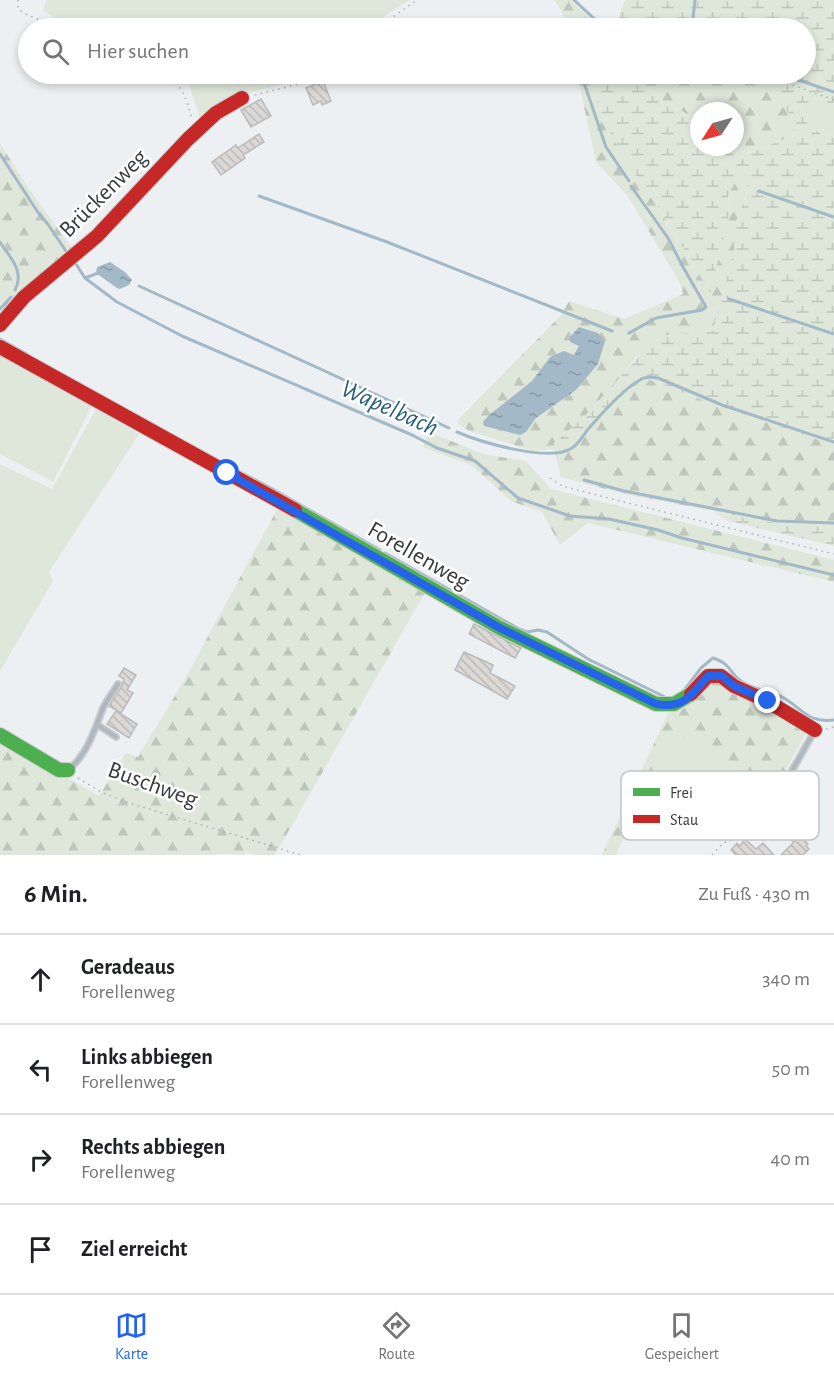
<!DOCTYPE html>
<html lang="de">
<meta charset="utf-8">
<style>
:root{--surface:#fff;--page:#f2f2f2;--text:#202124;--muted:#757577;--line:#e0e0e0;--accent:#2563eb}
body{margin:0;font-family:"Alegreya Sans",sans-serif;background:var(--page);color:var(--text)}
.compass{position:absolute;left:690px;top:102px;width:54px;height:54px;border-radius:50%;background:var(--surface);box-shadow:0 3px 9px #0003;rotate:234deg}
.stop{position:absolute;width:18px;height:18px;margin:-14px;border:4px solid #2563eb;border-radius:50%;background:#fff}
.stop.end{background:#2563eb;border-color:#fff;box-shadow:0 2px 6px #0008}
.list{margin:0;padding:0;list-style:none}
h2{display:flex;justify-content:space-between;align-items:center;height:78px;margin:0;padding:0 24px;font-size:26px}
h2 small{font-size:20px;font-weight:400;color:var(--muted)}
.list li{display:grid;grid-template-columns:39px 1fr auto;gap:18px;align-items:center;box-sizing:border-box;height:90px;padding:0 24px;border-top:2px solid var(--line)}
.list b{display:block;font-size:22px;white-space:nowrap}
.list p{margin:0;font-size:20px;white-space:nowrap;color:var(--muted)}
.list em{font-size:20px;font-style:normal;color:var(--muted)}
.icon{flex:none;width:33px;height:33px;fill:none;stroke:currentColor;stroke-width:2;stroke-linecap:round;stroke-linejoin:round}
.map{position:relative;flex:none;width:834px;height:855px;overflow:hidden}
.search{position:absolute;background:var(--surface);box-shadow:0 3px 9px #0003;left:18px;right:18px;top:18px;height:66px;display:flex;align-items:center;gap:15px;box-sizing:border-box;padding:0 21px;border-radius:33px;color:var(--muted);font-size:22px}
.sheet{height:438px;background:var(--surface)}
nav{display:flex;justify-content:space-around;align-items:center;box-sizing:border-box;height:84px;border-top:2px solid var(--line);background:var(--surface);font-size:16px;color:var(--muted)}
nav a{display:grid;justify-items:center;gap:3px}
nav .on{color:var(--accent)}
.map>svg:first-child{display:block}
.grass{fill:#dee7da}
.forest{fill:url(#forest-firs);fill-rule:evenodd}
.wetland{fill:url(#wetland-marsh)}
.water{fill:url(#water-ripples)}
.lines{fill:none;stroke-linecap:round;stroke-linejoin:round}
.stream{stroke:#a3b9c7;stroke-width:3}
.building{fill:url(#building-back-hatch);stroke:#babbba;stroke-width:1.5}
.lane-casing{stroke:#cacccd;stroke-width:8}
.fast-casing{stroke:#cacccd;stroke-width:16}
.jam-casing{stroke:#cacccd;stroke-width:16}
.path{stroke:#a9afb4;stroke-width:1.5;stroke-dasharray:1.5 4.5;stroke-linecap:butt}
.lane{stroke:#afb7bf;stroke-width:4.5}
.fast{stroke:#4caf50;stroke-width:14}
.jam{stroke:#c62828;stroke-width:14}
.route{stroke:#2563eb;stroke-width:8}
.labels{text-anchor:middle;stroke-width:5;stroke-linejoin:round;paint-order:stroke}
.street-label{font-size:24px;fill:#393b3d;stroke:#fff}
.water-label{font-size:26px;font-style:italic;fill:#275f7a;stroke:#fff}
.key{fill:#fff;stroke:#c4c4c5;stroke-width:1.5}
.key-label{font-size:16px;fill:#393b3d}
</style>
<div class="map">
<svg width="834" height="855" viewBox="0 0 834 855">
<defs>
<pattern id="forest-firs" width="22" height="20" patternUnits="userSpaceOnUse" patternTransform="scale(1.5)"><rect width="22" height="20" fill="#dee7da"/><path d="M5 1l3.5 6h-7zM16 11l3.5 6h-7z" fill="#bfc7bc"/></pattern>
<pattern id="wetland-marsh" width="20" height="14" patternUnits="userSpaceOnUse" patternTransform="scale(1.5)"><rect width="20" height="14" fill="#dee7da"/><path d="M1 5h8M5 5V1M11 12h8M15 12V8" fill="none" stroke="#bfc7bc"/></pattern>
<pattern id="water-ripples" width="26" height="14" patternUnits="userSpaceOnUse" patternTransform="scale(1.5)"><rect width="26" height="14" fill="#a3b9c7"/><path d="M2 4q2-2 4 0t4 0M15 11q2-2 4 0t4 0" fill="none" stroke="#8698a3"/></pattern>
<pattern id="building-back-hatch" width="6" height="6" patternUnits="userSpaceOnUse" patternTransform="scale(1.5)"><rect width="6" height="6" fill="#dcd8d5"/><path d="M-1 5l2 2M0 0l6 6M5-1l2 2" fill="none" stroke="#bebab8"/></pattern>
</defs>
<rect width="100%" height="100%" fill="#edf0f2"/>
<path class="grass" d="M 46,0 L 410,0 L 386,15 L 372,28 L 76,28 L 43,11 Z
M 179,74 L 322,74 L 244,94 L 201,121 L 187,79 Z
M 816,98 L 834,105 L 834,133 L 823,136 L 807,123 L 802,105 Z
M 0,355 L 92,406 L 53,482 L 0,454 Z
M 96,409 L 139,434 L 49,572 L 53,581 L 0,671 L 0,464 L 52,489 Z
M 675,732 L 775,789 L 769,801 L 715,840 L 641,803 Z"/>
<path class="forest" d="M 553,0 L 571,0 L 599,26 L 611,28 L 570,28 L 558,5 Z
M 577,74 L 592,74 C 595,123 631,165 656,205 C 675,234 692,263 710,292 L 730,212 L 728,195 L 734,184 L 743,179 L 749,187 L 734,227 L 734,251 L 713,331 L 666,335 L 635,358 L 618,381 L 585,416 L 554,443 L 555,449 L 533,451 L 469,431 L 456,422 L 561,315 L 569,301 L 624,319 L 683,294 L 680,283 L 627,195 L 596,162 ZM 579,328 L 598,364 L 576,390 L 536,418 L 525,432 L 520,435 L 489,415 L 532,381 L 550,357 L 574,355 L 580,346 L 570,342 L 569,338 Z
M 622,74 L 774,74 L 780,76 L 775,94 L 786,108 L 797,134 L 750,153 L 735,140 L 735,111 L 699,111 L 699,120 L 667,104 L 634,79 Z
M 0,143 L 25,183 L 73,250 L 0,320 Z
M 648,379 L 721,407 L 834,445 L 834,526 L 775,523 L 624,494 L 561,477 L 555,454 C 578,453 578,443 591,428 C 602,414 633,384 648,379 Z
M 429,432 L 483,454 L 526,461 L 551,489 L 834,560 L 834,582 L 588,523 L 560,545 L 542,512 L 511,501 L 471,465 L 423,447 Z
M 278,508 L 426,591 L 275,855 L 255,855 L 245,852 L 244,855 C 233,855 226,852 214,855 L 0,855 L 0,740 L 99,796 L 126,753 L 138,757 L 182,684 Z
M 720,679 L 807,732 L 775,789 L 675,732 L 616,855 L 602,855 L 668,713 L 684,708 L 711,680 Z"/>
<path class="wetland" d="M 625,0 L 834,0 L 834,105 L 816,98 L 802,106 L 807,123 L 823,136 L 834,133 L 834,445 L 721,407 L 648,379 C 633,384 601,414 591,428 C 578,443 578,453 555,454 L 554,443 L 585,416 L 647,347 L 666,335 L 713,331 L 734,251 L 734,227 L 749,188 L 743,179 L 734,184 L 728,195 L 730,212 L 710,293 C 693,264 675,234 657,206 C 631,166 595,123 592,74 L 622,74 L 634,79 L 667,104 L 699,120 L 699,147 L 735,147 L 735,140 L 750,153 L 797,134 L 786,108 L 775,94 L 780,76 L 774,74 L 806,74 L 806,28 L 615,28 Z
M 714,512 L 775,523 L 834,526 L 834,546 L 728,521 Z"/>
<path class="water" d="M 110,262 L 125,272 L 132,280 L 129,285 L 120,289 L 117,288 L 96,273 L 97,267 Z
M 579,327 L 598,333 L 605,341 L 598,364 L 576,390 L 536,418 L 526,432 L 520,435 L 484,426 L 483,422 L 489,415 L 532,381 L 550,357 L 564,351 L 574,355 L 579,346 L 570,342 L 569,338 Z"/>
<g class="lines">
<path class="stream" d="M 574,0 L 600,24 L 620,28
M 692,28 L 695,0
M 581,74 L 606,147 L 629,181
M 781,74 L 834,92
M 0,154 L 39,214 L 47,223 L 68,254
M 759,191 L 834,217
M 259,196 L 387,242 L 612,331
M 0,242 C 10,257 25,272 15,290
M 74,261 L 85,278 L 117,302 L 182,336 L 412,435 L 437,448 L 475,461 L 518,498 L 570,516 L 609,519 L 658,530 L 682,538 L 834,575
M 85,278 L 98,273
M 139,286 L 449,428
M 729,299 L 834,334
M 0,309 L 11,297
M 629,333 L 656,318 L 702,310 L 706,307 L 683,267 L 668,238 L 631,186
M 0,339 L 27,354
M 457,432 C 480,442 550,463 572,448 C 580,443 584,433 590,427 C 601,414 626,387 640,380 C 645,376 652,377 658,378 L 722,405 L 834,442
M 236,470 L 269,487 L 380,550
M 584,480 L 624,491 L 777,521 L 834,523
M 385,553 L 519,629 L 527,632 L 538,630 L 547,632 L 588,659 L 671,700
M 679,697 L 701,668 L 713,658 C 733,665 728,672 741,681 C 753,690 771,691 784,698 C 804,710 807,723 834,720"/>
</g>
<path class="building" d="M 323,81 L 331,101 L 322,105 L 321,101 L 313,105 L 306,88 Z
M 261,99 L 271,116 L 251,127 L 241,110 Z
M 259,134 L 264,142 L 243,155 L 245,158 L 221,175 L 212,162 L 236,145 L 238,148 Z
M 474,624 L 521,648 L 515,658 L 469,634 Z
M 464,652 L 493,665 L 490,673 L 515,686 L 507,699 L 455,670 Z
M 124,668 L 136,675 L 127,690 L 133,693 L 121,713 L 109,706 L 122,686 L 124,679 L 119,676 Z
M 116,711 L 137,724 L 129,738 L 107,724 Z
M 779,810 L 802,826 L 797,833 L 808,844 L 806,846 L 809,849 L 803,855 L 781,855 L 794,842 L 769,825 Z
M 745,839 L 756,849 L 763,843 L 774,855 L 736,855 L 731,850 L 737,843 L 740,846 Z"/>
<g class="lines">
<defs>
<path id="lane" d="M 98,725 L 116,737
M 69,769 C 87,755 95,729 103,708 C 107,700 113,692 118,684
M 757,832 L 814,732"/>
<path id="fast" d="M 295,510 L 500,628 L 656,704 L 674,704 L 691,694
M 0,735 L 59,770 L 68,770"/>
<path id="jam" d="M 0,325 L 24,297 L 97,236 L 188,139 L 216,113 L 242,98
M 0,347 L 295,510
M 691,694 L 708,676 L 721,676 L 734,686 L 767,701 L 815,730"/>
</defs>
<use href="#lane" class="lane-casing"/>
<use href="#fast" class="fast-casing"/>
<use href="#jam" class="jam-casing"/>
<path class="path" d="M 18,0 L 18,8 L 23,13 L 59,28
M 380,28 L 390,19 L 417,0
M 160,74 C 184,83 185,97 192,119
M 787,83 L 834,100
M 255,95 L 327,77 L 331,74
M 550,478 L 562,486 L 616,500 L 834,554
M 826,729 L 834,727
M 78,778 L 101,792 L 126,802 L 301,855
M 712,855 L 723,843 L 749,834"/>
<use href="#lane" class="lane"/>
<use href="#fast" class="fast"/>
<use href="#jam" class="jam"/>
</g>
<g class="lines">
<path class="route" d="M 227,473 L 500,628 L 656,704 C 685,709 690,695 708,676 L 722,676 L 734,686 L 768,701"/>
</g>
<g class="labels">
<g class="street-label">
<text transform="translate(103 193) rotate(-45)" y="8">Brückenweg</text>
<text transform="translate(419 555) rotate(30)" y="8">Forellenweg</text>
<text transform="translate(153 784) rotate(20)" y="8">Buschweg</text>
</g>
<g class="water-label">
<text transform="translate(390 407) rotate(24)" y="9">Wapelbach</text>
</g>
</g>
<rect x="621" y="771" width="198" height="69" rx="9" class="key"/>
<rect x="633" y="788" width="27" height="8" fill="#4caf50"/>
<rect x="633" y="815" width="27" height="8" fill="#c62828"/>
<g class="key-label">
<text x="670" y="798">Frei</text>
<text x="670" y="825">Stau</text>
</g>
</svg>
<svg class="compass" viewBox="-18 -18 36 36"><path d="M0-13l5 13h-10z" fill="#e53935"/><path d="M0 13l5-13h-10z" fill="#757577"/></svg>
<div class="stop" style="left:227px;top:473px"></div>
<div class="stop end" style="left:768px;top:701px"></div>
<div class="search"><svg class="icon" aria-label="search" viewBox="0 0 24 24"><circle cx="10" cy="10" r="6"/><path d="M15 15l6 6"/></svg>Hier suchen</div>
</div>
<section class="sheet">
<h2>6 Min.<small>Zu Fuß · 430 m</small></h2>
<ul class="list">
<li><svg class="icon" aria-label="ahead" viewBox="0 0 24 24"><path d="M12 20V5M6 11l6-6 6 6"/></svg><div><b>Geradeaus</b><p>Forellenweg</p></div><em>340 m</em></li>
<li><svg class="icon" aria-label="left" viewBox="0 0 24 24"><path d="M17 20v-9H6M10 6l-5 5 5 5"/></svg><div><b>Links abbiegen</b><p>Forellenweg</p></div><em>50 m</em></li>
<li><svg class="icon" aria-label="right" viewBox="0 0 24 24"><path d="M7 20v-9h11M14 6l5 5-5 5"/></svg><div><b>Rechts abbiegen</b><p>Forellenweg</p></div><em>40 m</em></li>
<li><svg class="icon" aria-label="arrive" viewBox="0 0 24 24"><path d="M6 21V4h12l-3 4 3 4H6"/></svg><div><b>Ziel erreicht</b></div></li>
</ul>
</section>
<nav>
<a class="on"><svg class="icon" aria-label="map" viewBox="0 0 24 24"><path d="M3 6l6-2 6 2 6-2v14l-6 2-6-2-6 2zM9 4v14M15 6v14"/></svg>Karte</a>
<a><svg class="icon" aria-label="directions" viewBox="0 0 24 24"><path d="M12 3l9 9-9 9-9-9zM9 14v-3h6M13 9l2 2-2 2"/></svg>Route</a>
<a><svg class="icon" aria-label="saved" viewBox="0 0 24 24"><path d="M7 4h10v16l-5-4-5 4z"/></svg>Gespeichert</a>
</nav>
